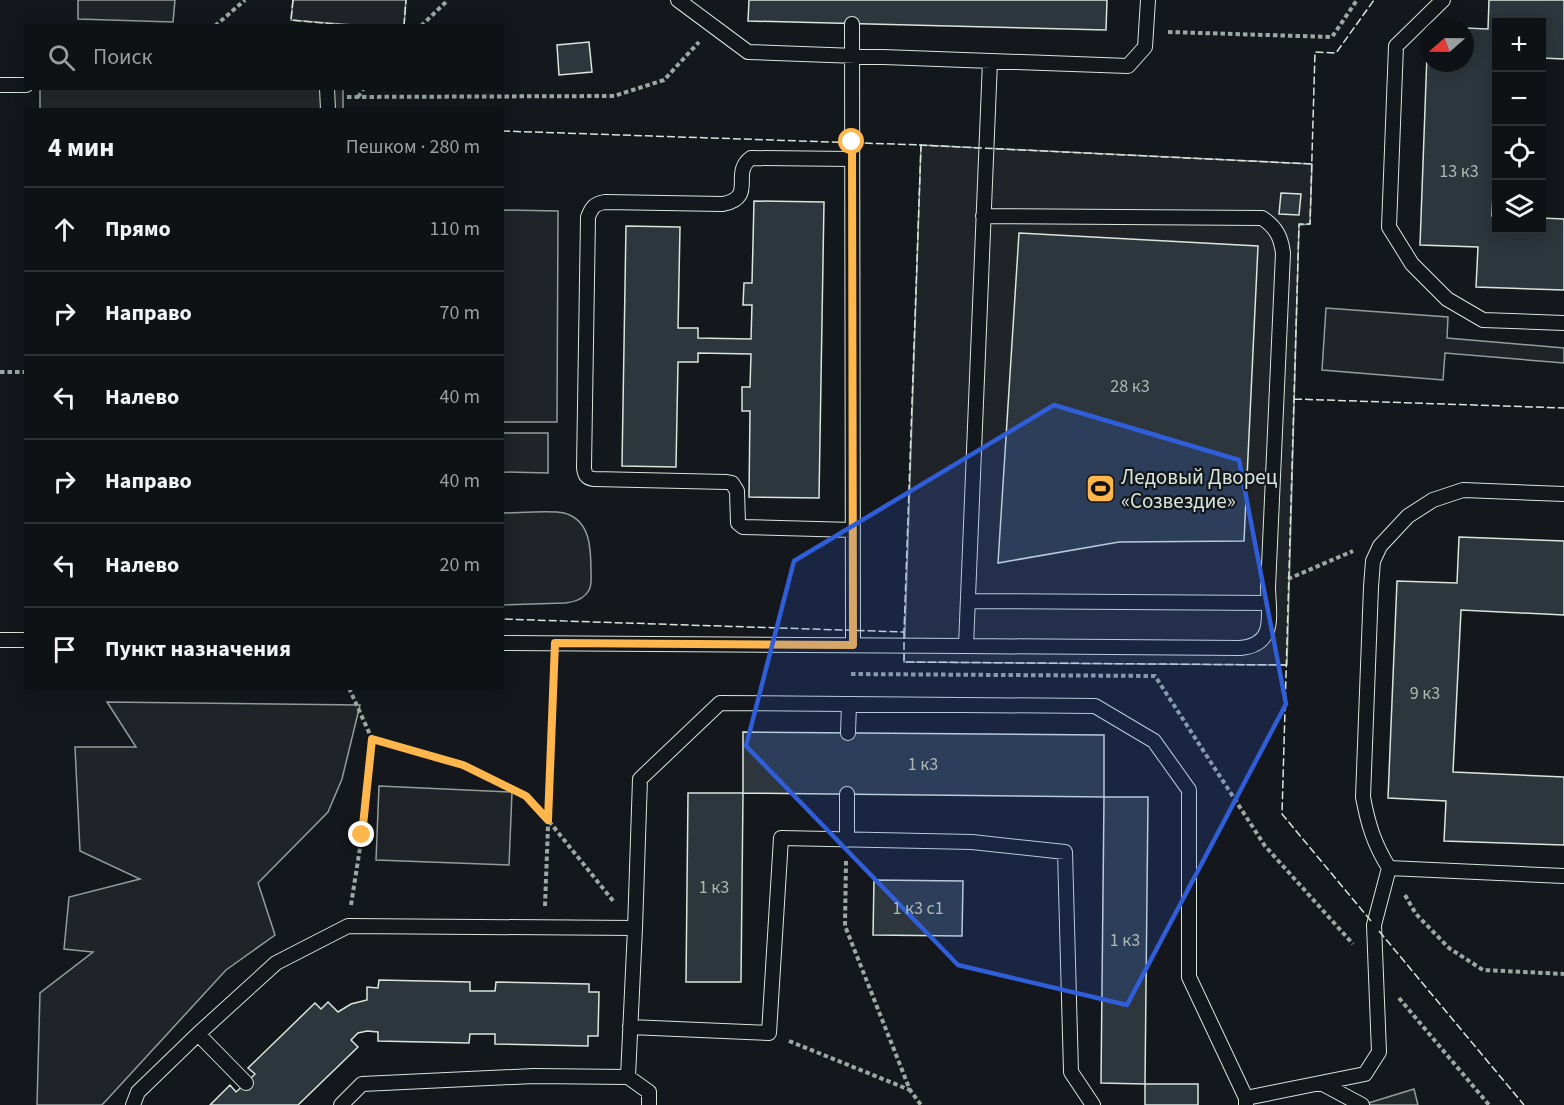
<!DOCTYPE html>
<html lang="ru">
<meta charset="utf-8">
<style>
:root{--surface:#0f1215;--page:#181b1e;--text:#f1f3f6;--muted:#9b9ea0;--line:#2f3234}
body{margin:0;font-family:"Source Sans 3",sans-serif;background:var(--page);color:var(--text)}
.controls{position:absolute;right:18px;top:18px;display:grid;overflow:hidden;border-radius:0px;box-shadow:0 3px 15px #0003}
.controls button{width:54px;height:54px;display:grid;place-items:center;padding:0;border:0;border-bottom:2px solid var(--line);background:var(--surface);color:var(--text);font:30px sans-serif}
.compass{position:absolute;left:1420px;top:18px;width:54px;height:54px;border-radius:50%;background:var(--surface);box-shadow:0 3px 15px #0003;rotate:250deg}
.stop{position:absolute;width:18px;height:18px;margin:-14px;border:4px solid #ffb74d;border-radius:50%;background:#fff}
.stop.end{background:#ffb74d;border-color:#fff;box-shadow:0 2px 6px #0008}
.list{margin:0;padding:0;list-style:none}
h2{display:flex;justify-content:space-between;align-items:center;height:78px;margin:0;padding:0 24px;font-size:26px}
h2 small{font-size:20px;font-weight:400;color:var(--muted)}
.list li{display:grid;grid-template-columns:39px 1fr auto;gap:18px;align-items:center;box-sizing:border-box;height:84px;padding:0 24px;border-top:2px solid var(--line)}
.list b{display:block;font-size:22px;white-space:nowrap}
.list em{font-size:20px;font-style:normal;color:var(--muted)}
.icon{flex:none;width:33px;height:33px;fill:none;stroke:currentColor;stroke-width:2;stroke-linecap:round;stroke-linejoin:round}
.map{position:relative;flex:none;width:1564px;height:1105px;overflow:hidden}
.search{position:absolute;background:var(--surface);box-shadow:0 3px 15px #0003;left:24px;top:24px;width:480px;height:66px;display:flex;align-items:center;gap:15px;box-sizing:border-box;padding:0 21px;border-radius:0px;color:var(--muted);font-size:22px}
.panel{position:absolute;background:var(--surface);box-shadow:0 3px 15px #0003;left:24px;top:108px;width:480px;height:582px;border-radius:0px}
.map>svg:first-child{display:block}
.green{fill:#202428;stroke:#939e99;stroke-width:1.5}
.parking{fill:#24282b;stroke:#939e99;stroke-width:1.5}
.building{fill:#2c363c;stroke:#d8e6dc;stroke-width:1.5}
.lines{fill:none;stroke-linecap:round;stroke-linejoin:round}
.lane-casing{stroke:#d8e6dc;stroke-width:16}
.path{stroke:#9da8a2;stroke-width:4;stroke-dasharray:4.5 3;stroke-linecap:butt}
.lane{stroke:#14181c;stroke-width:14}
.fence{stroke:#d8e6dc;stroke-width:1.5;stroke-dasharray:8 3;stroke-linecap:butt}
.route{stroke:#ffb74d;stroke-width:8}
.marked{fill:#305dd8;fill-opacity:0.2;stroke:#305dd8;stroke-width:4.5;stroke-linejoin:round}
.labels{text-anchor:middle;stroke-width:4.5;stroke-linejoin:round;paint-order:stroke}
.number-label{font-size:18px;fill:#adbab4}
.poi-label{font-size:21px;fill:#d8e6dc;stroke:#14181c;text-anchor:start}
</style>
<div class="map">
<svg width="1564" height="1105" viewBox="0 0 1564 1105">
<rect width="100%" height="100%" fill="#14181c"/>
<path class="green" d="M 78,0 L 175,0 L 173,22 L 78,19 Z
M 293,0 L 406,0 L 404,25 L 354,25 L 291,20 Z
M 921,145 L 1312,164 L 1310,224 L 1299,225 L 1287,665 L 904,662 Z
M 503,210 L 558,211 L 557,422 L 503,422 Z
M 1326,308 L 1448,317 L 1447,338 L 1564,348 L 1564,363 L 1445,353 L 1443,380 L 1322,370 Z
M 503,433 L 548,433 L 548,473 L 503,472 Z
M 503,513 C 517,513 552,510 564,513 C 591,520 591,550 591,572 C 591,578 592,585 589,590 C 584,599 575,602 565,603 L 503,605 Z
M 107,702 L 360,705 L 342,779 L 328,812 L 258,883 L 275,935 L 226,970 L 102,1105 L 37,1105 L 40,993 L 93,952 L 64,949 L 69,897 L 140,879 L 80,851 L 75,747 L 136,747 Z
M 379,786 L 512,792 L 509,865 L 376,860 Z"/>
<path class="parking" d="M 40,89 L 343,89 L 343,109 L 40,110 Z
M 1414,1089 L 1418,1105 L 1362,1105 Z"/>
<path class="building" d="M 749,0 L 1107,0 L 1106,30 L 748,21 Z
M 1489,0 L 1564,0 L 1564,59 L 1542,58 L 1542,22 L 1496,22 L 1496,126 L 1492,216 L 1496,216 L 1496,230 L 1542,230 L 1542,218 L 1564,219 L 1564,290 L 1476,287 L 1478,247 L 1420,245 L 1428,27 L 1429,63 L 1465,63 L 1465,28 L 1488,29 Z
M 589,42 L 592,72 L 559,75 L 557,45 Z
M 1281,193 L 1301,194 L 1299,215 L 1279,214 Z
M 754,201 L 824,202 L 819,498 L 749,497 L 750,411 L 742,411 L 742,387 L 750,387 L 751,354 L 698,353 L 698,362 L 678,362 L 676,467 L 622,466 L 626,226 L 680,227 L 678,328 L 698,328 L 698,338 L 751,339 L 752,305 L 743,305 L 744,283 L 752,283 Z
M 1019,233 L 1258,246 L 1244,541 L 1119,542 L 998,563 Z
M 1459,537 L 1564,541 L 1564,615 L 1461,610 L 1453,772 L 1564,777 L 1564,845 L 1444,841 L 1446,801 L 1388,798 L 1397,581 L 1457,583 Z
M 743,732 L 1104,735 L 1104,797 L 743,793 Z
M 688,793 L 743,793 L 741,982 L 686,982 Z
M 1104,797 L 1148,797 L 1145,1084 L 1101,1083 Z
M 874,880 L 963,881 L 962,936 L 873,935 Z
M 379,980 L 470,982 L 470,991 L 495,991 L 496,982 L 589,984 L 589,992 L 599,992 L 598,1036 L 588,1036 L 588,1046 L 495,1044 L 495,1034 L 470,1034 L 469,1043 L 378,1041 L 378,1032 L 367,1031 L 358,1033 L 351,1040 L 358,1047 L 298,1105 L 210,1105 L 230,1085 L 236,1092 L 246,1083 L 255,1074 L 248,1068 L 315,1003 L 321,1009 L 328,1002 L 338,1012 L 351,1004 L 367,1000 L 367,987 L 378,988 Z
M 1145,1084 L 1198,1084 L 1198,1105 L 1145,1105 Z"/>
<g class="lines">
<defs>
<path id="lane" d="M 678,0 L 748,52 L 1128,66 L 1145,47 L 1148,0
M 1443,0 L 1396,46 L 1389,227 L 1412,264 L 1447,299 L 1483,320 L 1564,323
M 852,24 L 853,645
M 0,85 L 26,85
M 327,88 L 328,110
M 852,159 L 751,158 C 730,173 757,197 723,204 L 605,202 C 594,204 592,207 588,217 L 584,468 C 585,475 586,478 594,479 L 727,482 L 732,483 L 737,491 L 738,523 L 743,527 L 853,530
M 1564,494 L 1463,490 L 1433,500 L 1408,516 L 1380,546 L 1373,561 L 1371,587 L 1363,797 C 1368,824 1374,844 1389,868 L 1564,876
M 968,601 L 1269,603
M 0,640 L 26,640
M 502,643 L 966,646 L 990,61
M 966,646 L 1240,648 C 1276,645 1269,616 1268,588 L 1283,253 C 1281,237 1276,227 1262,218 L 983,216
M 848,733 L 849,704
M 847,840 L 847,794
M 630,1027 L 769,1033 L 781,838 L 972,842 L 1065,852 L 1071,1072 L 1093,1105
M 198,1034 L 246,1083
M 628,1077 L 649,1092 L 649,1105
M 1321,1083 L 1362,1105
M 1246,1098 L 1365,1074 L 1379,1052 L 1374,925 L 1389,868
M 133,1105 L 138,1092 L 198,1034 L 276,963 L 348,926 L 635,928 L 640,779 L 720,703 L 1095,706 L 1154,741 L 1189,790 L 1189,977 L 1246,1098 L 1246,1105
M 341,1105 L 362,1084 L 534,1076 L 628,1077 L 635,928"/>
</defs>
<use href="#lane" class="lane-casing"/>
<path class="path" d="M 215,26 L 245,0
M 421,26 L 448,0
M 1168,32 L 1332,37 L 1357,0
M 347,97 L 614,96 L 664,80 L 699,42
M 358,97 L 364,88
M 0,372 L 26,372
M 1288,579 L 1353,551
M 851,674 L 1155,676 L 1265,846 L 1353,944
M 349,688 L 372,739 L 463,765 L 526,796 L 548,820 L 614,902
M 846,861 L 845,926 L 910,1090 L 921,1105
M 1405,895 L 1416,914 L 1449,948 L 1483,970 L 1564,974
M 351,905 L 362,835 L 372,739
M 545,906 L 554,665
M 1399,998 L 1489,1105
M 789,1041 L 910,1090"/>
<use href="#lane" class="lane"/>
<path class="fence" d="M 293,0 L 291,20 L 354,26
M 404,26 L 406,0
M 502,131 L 921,145 L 904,632 L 502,619
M 919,145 L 1312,164
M 1294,399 L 1564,408
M 904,631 L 904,662 L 1287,665
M 1371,921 L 1282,814 L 1299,224 L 1310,224 L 1315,52 L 1336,53 L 1374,0
M 1379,931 L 1524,1105"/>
</g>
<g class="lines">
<path class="route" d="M 362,835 L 372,739 L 463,765 L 526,796 L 548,820 L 555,643 L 853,645 L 852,142"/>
</g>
<path class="marked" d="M 1054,405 L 1239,460 L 1286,704 L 1127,1005 L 958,965 L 746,746 L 794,561 Z"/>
<defs>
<symbol id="stadium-square" viewBox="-11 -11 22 22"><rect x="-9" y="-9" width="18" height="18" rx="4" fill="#ffb74d" stroke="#14181c"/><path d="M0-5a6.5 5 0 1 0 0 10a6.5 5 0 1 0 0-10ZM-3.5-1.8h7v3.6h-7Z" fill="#111"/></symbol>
</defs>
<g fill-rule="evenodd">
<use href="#stadium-square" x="1084" y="472" width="33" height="33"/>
</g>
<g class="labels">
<g class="number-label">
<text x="1459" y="177">13 к3</text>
<text x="1130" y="392">28 к3</text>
<text x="1425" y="699">9 к3</text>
<text x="923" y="770">1 к3</text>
<text x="714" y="893">1 к3</text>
<text x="918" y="914">1 к3 с1</text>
<text x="1125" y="946">1 к3</text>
</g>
<g class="poi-label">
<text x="1121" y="484">Ледовый Дворец<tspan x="1121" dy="24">«Созвездие»</tspan></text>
</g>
</g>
</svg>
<div class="controls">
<button>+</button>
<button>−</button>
<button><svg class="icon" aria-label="locate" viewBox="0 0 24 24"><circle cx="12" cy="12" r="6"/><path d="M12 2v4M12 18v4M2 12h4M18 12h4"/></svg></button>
<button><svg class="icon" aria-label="layers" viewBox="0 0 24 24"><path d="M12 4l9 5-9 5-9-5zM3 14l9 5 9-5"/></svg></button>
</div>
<svg class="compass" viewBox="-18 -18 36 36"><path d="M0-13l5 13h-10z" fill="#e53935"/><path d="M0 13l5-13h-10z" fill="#9b9ea0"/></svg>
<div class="stop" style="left:852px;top:142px"></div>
<div class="stop end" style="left:362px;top:835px"></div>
<div class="search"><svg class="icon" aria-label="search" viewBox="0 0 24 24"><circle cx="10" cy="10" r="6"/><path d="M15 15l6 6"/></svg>Поиск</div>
<section class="panel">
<h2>4 мин<small>Пешком · 280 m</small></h2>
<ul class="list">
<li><svg class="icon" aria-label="ahead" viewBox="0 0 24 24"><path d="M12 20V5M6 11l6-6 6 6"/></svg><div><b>Прямо</b></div><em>110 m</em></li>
<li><svg class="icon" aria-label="right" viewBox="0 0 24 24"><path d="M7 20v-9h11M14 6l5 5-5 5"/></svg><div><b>Направо</b></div><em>70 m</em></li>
<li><svg class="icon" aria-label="left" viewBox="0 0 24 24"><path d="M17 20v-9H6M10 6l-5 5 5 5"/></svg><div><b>Налево</b></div><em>40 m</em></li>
<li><svg class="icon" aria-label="right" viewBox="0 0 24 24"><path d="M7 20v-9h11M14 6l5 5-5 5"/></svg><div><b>Направо</b></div><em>40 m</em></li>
<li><svg class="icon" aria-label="left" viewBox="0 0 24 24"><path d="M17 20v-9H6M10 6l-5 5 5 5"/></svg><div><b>Налево</b></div><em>20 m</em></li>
<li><svg class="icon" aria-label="arrive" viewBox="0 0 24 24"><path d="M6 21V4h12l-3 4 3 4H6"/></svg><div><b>Пункт назначения</b></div></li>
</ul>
</section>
</div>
